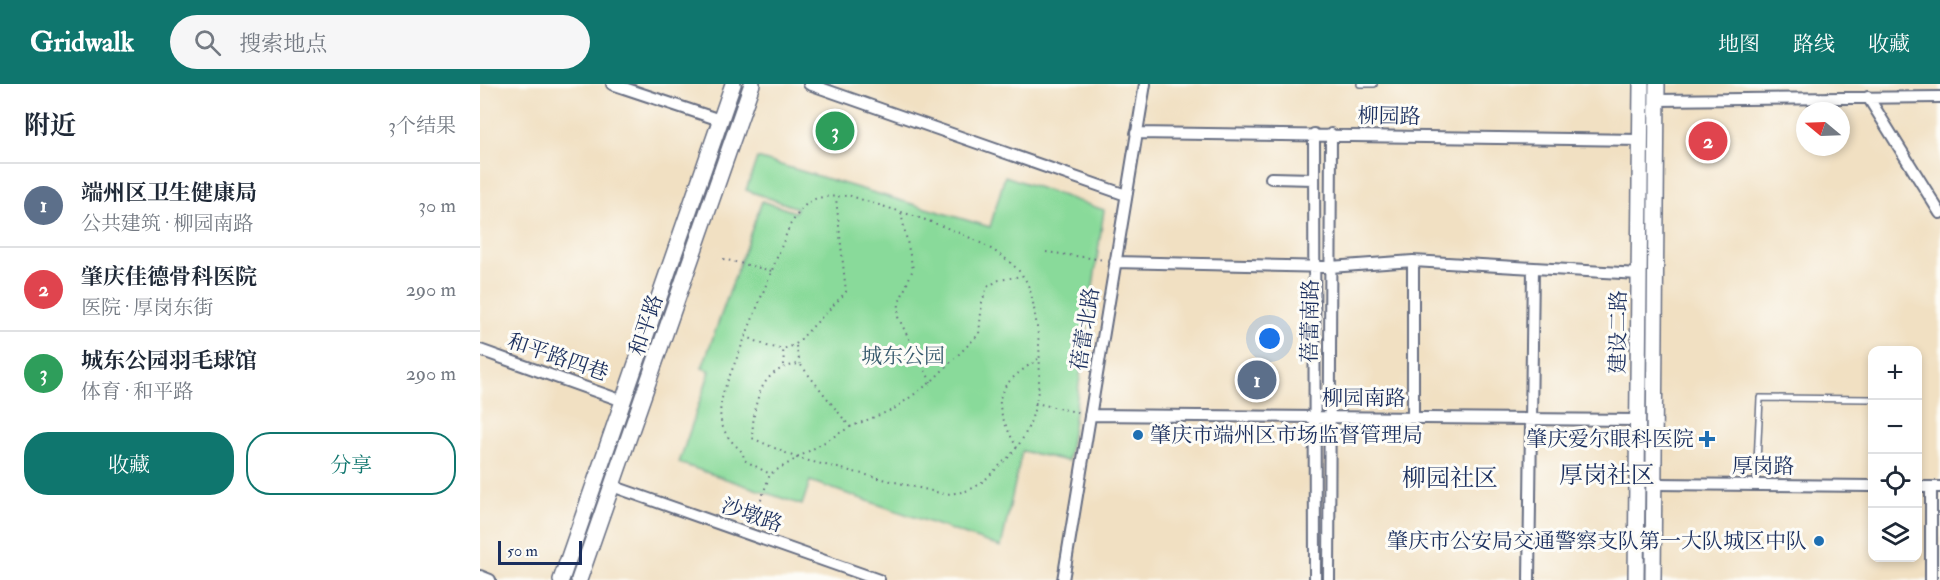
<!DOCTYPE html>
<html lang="zh">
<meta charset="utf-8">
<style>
:root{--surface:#fff;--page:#f6f6f7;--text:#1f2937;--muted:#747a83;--line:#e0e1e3;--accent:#0f766e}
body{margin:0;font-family:"IM FELL Double Pica","Noto Serif SC",serif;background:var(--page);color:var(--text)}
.controls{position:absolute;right:18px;bottom:18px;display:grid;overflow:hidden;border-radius:12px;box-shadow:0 3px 9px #0003}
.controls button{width:54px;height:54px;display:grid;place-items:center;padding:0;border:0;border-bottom:2px solid var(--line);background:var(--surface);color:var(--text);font:30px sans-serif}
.compass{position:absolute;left:1316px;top:18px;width:54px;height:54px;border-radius:50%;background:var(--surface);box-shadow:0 3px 9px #0003;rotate:289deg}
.scale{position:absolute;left:18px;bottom:15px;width:84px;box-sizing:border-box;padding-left:6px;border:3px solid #1b2f5e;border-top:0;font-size:16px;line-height:21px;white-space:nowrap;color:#1b2f5e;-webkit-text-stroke:4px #fdfcf7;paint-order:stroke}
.you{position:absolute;left:790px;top:255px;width:21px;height:21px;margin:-15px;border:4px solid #fff;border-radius:50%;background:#1a73e8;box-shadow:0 0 0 9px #1a73e833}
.badge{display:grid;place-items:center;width:39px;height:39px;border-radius:50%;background:var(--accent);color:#fff;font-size:20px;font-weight:700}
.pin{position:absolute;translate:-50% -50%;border:3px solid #fff;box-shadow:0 2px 6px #0006}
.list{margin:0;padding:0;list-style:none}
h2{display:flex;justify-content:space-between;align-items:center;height:78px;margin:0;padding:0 24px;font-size:26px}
h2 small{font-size:20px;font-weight:400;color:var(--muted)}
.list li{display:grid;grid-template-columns:39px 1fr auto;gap:18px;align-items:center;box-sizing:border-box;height:84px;padding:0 24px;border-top:2px solid var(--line)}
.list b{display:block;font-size:22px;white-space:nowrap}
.list p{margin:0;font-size:20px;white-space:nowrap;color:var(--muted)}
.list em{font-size:20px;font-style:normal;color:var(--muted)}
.actions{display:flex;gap:12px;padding:18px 24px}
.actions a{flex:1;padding:14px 0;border:2px solid var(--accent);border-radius:24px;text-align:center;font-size:21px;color:var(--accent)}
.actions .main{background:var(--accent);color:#fff}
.icon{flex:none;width:33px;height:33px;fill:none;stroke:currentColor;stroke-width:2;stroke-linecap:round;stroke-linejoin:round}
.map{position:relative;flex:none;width:1460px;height:496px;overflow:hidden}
header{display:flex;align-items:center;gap:36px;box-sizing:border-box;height:84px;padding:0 30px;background:var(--accent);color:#fff}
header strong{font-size:28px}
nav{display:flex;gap:33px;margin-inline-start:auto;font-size:21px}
.search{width:420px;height:54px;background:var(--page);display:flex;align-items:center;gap:15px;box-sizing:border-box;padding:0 21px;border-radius:33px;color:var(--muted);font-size:22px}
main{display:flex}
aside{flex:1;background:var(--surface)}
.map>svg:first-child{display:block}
.green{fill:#89da9a;stroke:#52847c;stroke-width:1.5}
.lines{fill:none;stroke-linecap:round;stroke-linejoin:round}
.service-casing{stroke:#666d81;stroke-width:8}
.minor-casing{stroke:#666d81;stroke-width:14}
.secondary-casing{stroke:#666d81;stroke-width:18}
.path{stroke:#666d81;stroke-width:2;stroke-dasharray:1.5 4.5;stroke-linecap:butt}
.service{stroke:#fff;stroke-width:5}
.minor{stroke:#fff;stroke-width:10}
.secondary{stroke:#fff;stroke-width:15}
.poi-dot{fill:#1f6fb2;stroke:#fdfcf7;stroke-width:2}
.labels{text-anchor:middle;stroke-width:6;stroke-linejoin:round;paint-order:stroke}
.street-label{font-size:21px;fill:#1b2f5e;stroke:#fdfcf7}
.park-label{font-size:21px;fill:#365a6d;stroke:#fdfcf7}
.poi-label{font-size:21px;fill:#1b2f5e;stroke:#fdfcf7;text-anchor:end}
.quarter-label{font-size:24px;fill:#1b2f5e;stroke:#fdfcf7}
</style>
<header>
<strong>Gridwalk</strong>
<div class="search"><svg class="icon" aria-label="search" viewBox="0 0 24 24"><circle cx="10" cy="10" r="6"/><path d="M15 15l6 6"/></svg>搜索地点</div>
<nav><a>地图</a><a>路线</a><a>收藏</a></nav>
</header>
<main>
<aside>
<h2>附近<small>3个结果</small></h2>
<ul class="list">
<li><span class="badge" style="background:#5c6f8a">1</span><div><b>端州区卫生健康局</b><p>公共建筑 · 柳园南路</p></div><em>30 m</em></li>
<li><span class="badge" style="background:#e0444e">2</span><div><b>肇庆佳德骨科医院</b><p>医院 · 厚岗东街</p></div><em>290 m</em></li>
<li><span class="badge" style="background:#2e9e5b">3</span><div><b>城东公园羽毛球馆</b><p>体育 · 和平路</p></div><em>290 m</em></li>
</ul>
<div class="actions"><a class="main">收藏</a><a>分享</a></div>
</aside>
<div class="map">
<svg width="1460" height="496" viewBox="0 0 1460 496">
<rect width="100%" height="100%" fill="#fdfcf7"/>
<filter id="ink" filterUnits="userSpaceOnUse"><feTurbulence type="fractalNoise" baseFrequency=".0167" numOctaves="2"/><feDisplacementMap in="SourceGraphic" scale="12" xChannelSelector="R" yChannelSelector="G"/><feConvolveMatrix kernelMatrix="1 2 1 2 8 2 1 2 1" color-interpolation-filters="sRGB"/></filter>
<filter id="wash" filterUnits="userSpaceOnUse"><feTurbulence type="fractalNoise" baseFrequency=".008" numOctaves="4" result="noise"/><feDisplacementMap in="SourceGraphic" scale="24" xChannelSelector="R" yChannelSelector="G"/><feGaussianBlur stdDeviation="1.35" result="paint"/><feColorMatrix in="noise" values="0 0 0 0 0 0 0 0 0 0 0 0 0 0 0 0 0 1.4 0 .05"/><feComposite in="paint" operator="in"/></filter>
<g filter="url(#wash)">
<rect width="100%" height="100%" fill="#f1e0c2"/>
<path class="green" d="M 277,74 L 510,143 L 525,92 L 624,126 L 588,377 L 542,367 L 521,463 L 330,397 L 322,421 L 199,379 L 230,287 L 222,284 L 282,117 L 315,128 L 317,124 L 266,106 Z"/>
</g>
<g filter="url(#ink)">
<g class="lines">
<defs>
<path id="service" d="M 880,0 L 894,0
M 1276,400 L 1280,314 L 1390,315"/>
<path id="minor" d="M 132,0 L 240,36
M 329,0 L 646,111
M 1388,13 L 1460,129
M 1177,16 L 1460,13
M 656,49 L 1161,56
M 834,50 L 835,496
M 791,94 L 834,95
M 635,178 L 850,183 L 933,177 L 1159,190
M 0,266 L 143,317
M 610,331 L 1158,336
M 933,334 L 933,177
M 1174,400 L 1392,402
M 132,402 L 399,496
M 1438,403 L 1460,403
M 0,492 L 10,496
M 583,496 L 665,0
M 849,496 L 851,50
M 1049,496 L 1053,184
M 1451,496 L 1451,403"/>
<path id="secondary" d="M 81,496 L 253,0
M 99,496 L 272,0
M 1156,496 L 1161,0
M 1173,496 L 1177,0"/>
</defs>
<use href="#service" class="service-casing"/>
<use href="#minor" class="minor-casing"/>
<use href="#secondary" class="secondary-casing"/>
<path class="path" d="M 421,129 L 433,185 L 419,219 L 418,233 L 451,298
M 566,168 L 625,176
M 243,175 L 292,187
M 265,252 L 287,262 L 302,265
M 316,262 L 320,280
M 304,281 L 303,265 L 315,261 L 366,208 L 356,114
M 555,319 L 601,329
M 370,343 L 414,325 L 451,298 L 499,250 L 502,218 L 507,203 L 519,196 L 542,192
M 537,364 C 511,315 512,306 558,275
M 273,439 L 290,390 L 370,343 L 320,280 C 278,284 274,320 272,354 L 317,374 L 464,410 C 492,409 499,402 518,383 C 524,377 532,371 537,363 C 563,328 563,273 555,231 C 553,218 551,203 543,192 C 512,150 417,128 368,111 C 358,114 348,111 338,114 C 325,117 318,130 310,141 L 244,306 C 238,328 238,343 254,360 C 261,367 263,367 264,376 L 290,390"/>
<use href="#service" class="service"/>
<use href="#minor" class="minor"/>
<use href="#secondary" class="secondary"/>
</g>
</g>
<g class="poi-dot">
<circle cx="658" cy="351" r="6"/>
<path d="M1224 346h6v6h6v6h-6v6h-6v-6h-6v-6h6z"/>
<circle cx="1339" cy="457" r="6"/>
</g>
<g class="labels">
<g class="street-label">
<text transform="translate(909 32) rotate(1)" y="7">柳园路</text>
<text transform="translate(830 237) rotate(-89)" y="7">蓓蕾南路</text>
<text transform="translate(166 241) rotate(-71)" y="7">和平路</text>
<text transform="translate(605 245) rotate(-81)" y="7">蓓蕾北路</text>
<text transform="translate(1138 248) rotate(-89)" y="7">建设二路</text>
<text transform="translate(78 273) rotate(19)" y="7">和平路四巷</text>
<text x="884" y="321">柳园南路</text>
<text x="1283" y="389">厚岗路</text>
<text transform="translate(272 431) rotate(19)" y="7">沙墩路</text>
</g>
<g class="park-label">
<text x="423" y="279">城东公园</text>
</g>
<g class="poi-label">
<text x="670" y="358" text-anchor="start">肇庆市端州区市场监督管理局</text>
<text x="1214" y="362">肇庆爱尔眼科医院</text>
<text x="1327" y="464">肇庆市公安局交通警察支队第一大队城区中队</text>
</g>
<g class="quarter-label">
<text x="1127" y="399">厚岗社区</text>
<text x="970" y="402">柳园社区</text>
</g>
</g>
</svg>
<div class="controls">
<button>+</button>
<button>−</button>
<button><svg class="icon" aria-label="locate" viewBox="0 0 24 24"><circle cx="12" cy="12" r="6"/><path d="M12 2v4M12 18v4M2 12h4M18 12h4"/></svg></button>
<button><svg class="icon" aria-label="layers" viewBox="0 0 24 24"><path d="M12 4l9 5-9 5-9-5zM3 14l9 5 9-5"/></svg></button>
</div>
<svg class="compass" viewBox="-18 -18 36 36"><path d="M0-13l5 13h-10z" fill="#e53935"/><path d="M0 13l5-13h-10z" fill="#747a83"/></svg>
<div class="scale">50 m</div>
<div class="you"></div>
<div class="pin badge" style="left:777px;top:296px;background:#5c6f8a">1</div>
<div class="pin badge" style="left:1228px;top:57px;background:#e0444e">2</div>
<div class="pin badge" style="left:355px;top:47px;background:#2e9e5b">3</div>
</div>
</main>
